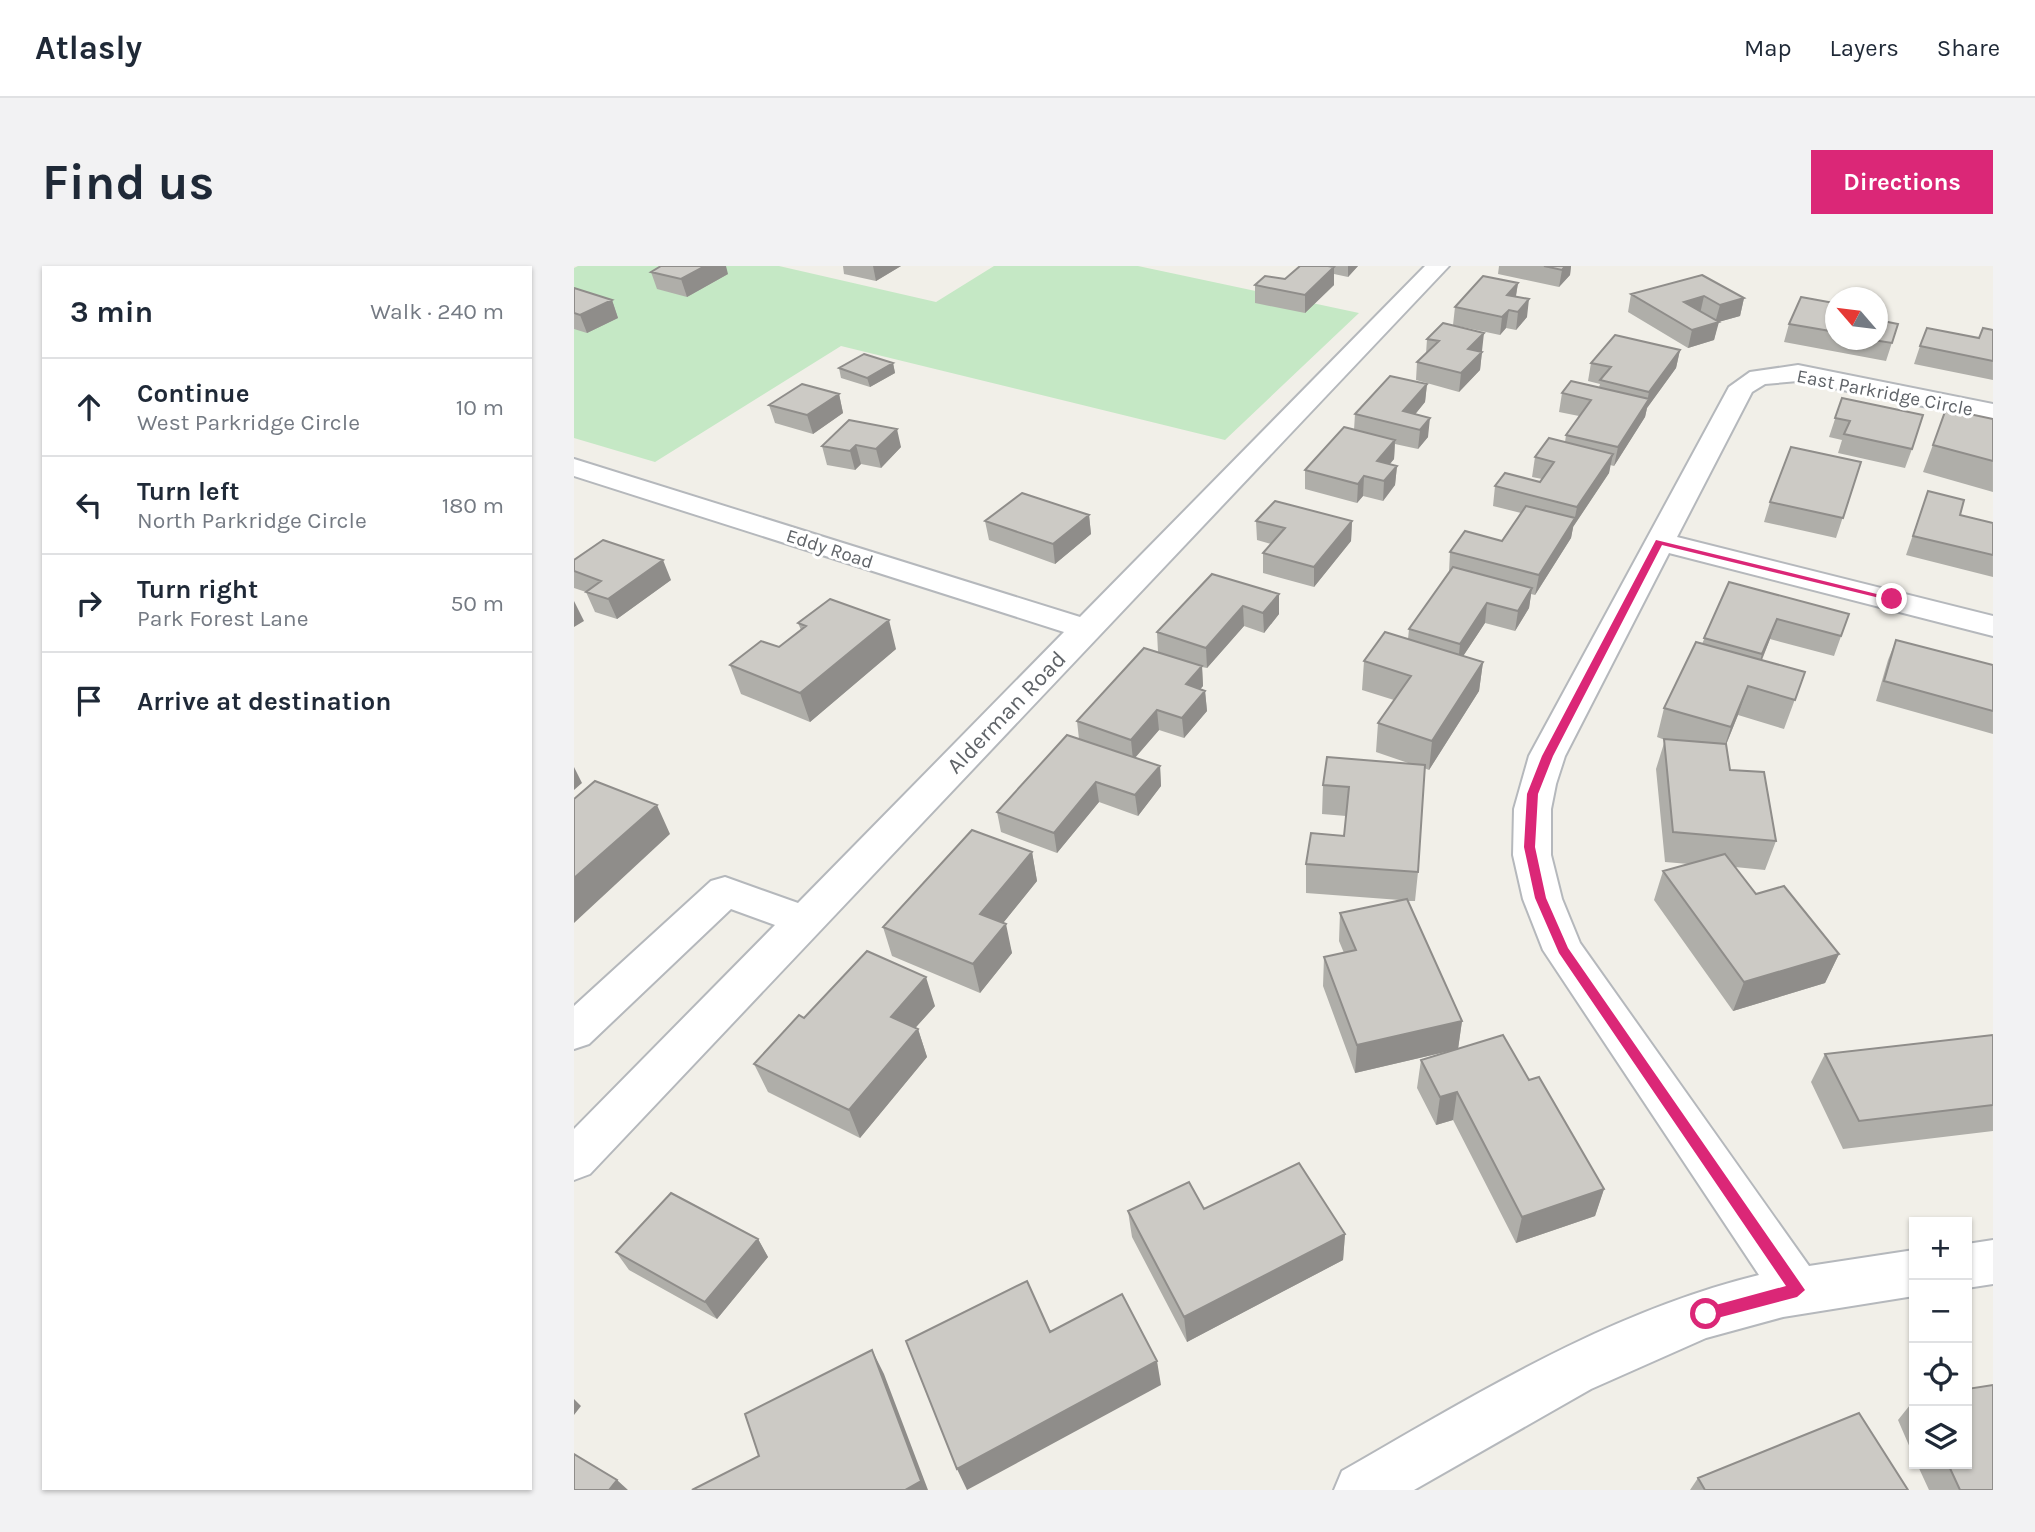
<!DOCTYPE html>
<meta charset="utf-8">
<style>
:root{--surface:#fff;--page:#f2f2f3;--text:#1f2937;--muted:#747a83;--line:#e0e1e3;--accent:#db2777}
body{margin:0;font-family:Karla,sans-serif;background:var(--page);color:var(--text)}
.controls{position:absolute;right:21px;bottom:21px;display:grid;overflow:hidden;border-radius:0px;box-shadow:0 2px 5px #0004}
.controls button{width:63px;height:63px;display:grid;place-items:center;padding:0;border:0;border-bottom:2px solid var(--line);background:var(--surface);color:var(--text);font:35px sans-serif}
.compass{position:absolute;left:1251px;top:21px;width:63px;height:63px;border-radius:50%;background:var(--surface);box-shadow:0 2px 5px #0004;rotate:298deg}
.stop{position:absolute;width:21px;height:21px;margin:-16px;border:5px solid #db2777;border-radius:50%;background:#fff}
.stop.end{background:#db2777;border-color:#fff;box-shadow:0 2px 7px #0008}
.list{margin:0;padding:0;list-style:none}
h2{display:flex;justify-content:space-between;align-items:center;height:91px;margin:0;padding:0 28px;font-size:30px}
h2 small{font-size:23px;font-weight:400;color:var(--muted)}
.list li{display:grid;grid-template-columns:46px 1fr auto;gap:21px;align-items:center;box-sizing:border-box;height:98px;padding:0 28px;border-top:2px solid var(--line)}
.list b{display:block;font-size:26px;white-space:nowrap}
.list p{margin:0;font-size:23px;white-space:nowrap;color:var(--muted)}
.list em{font-size:23px;font-style:normal;color:var(--muted)}
.icon{flex:none;width:38px;height:38px;fill:none;stroke:currentColor;stroke-width:2;stroke-linecap:round;stroke-linejoin:round}
.map{position:relative;flex:none;width:1419px;height:1224px;overflow:hidden;border-radius:0px}
header{display:flex;align-items:center;gap:42px;box-sizing:border-box;height:98px;padding:0 35px;background:var(--surface);border-bottom:2px solid var(--line)}
header strong{font-size:33px}
nav{display:flex;gap:38px;margin-inline-start:auto;font-size:24px}
.intro{display:flex;align-items:center;justify-content:space-between;box-sizing:border-box;height:168px;padding:0 42px}
h1{margin:0;font-size:49px}
.button{padding:18px 32px;border-radius:0px;background:var(--accent);color:#fff;font-size:24px;font-weight:700}
main{display:flex;gap:42px;padding:0 42px}
aside{flex:1;background:var(--surface);border-radius:0px;box-shadow:0 2px 5px #0004}
.map>svg:first-child{display:block}
.green{fill:#c5e8c5}
.lines{fill:none;stroke-linecap:round;stroke-linejoin:round}
.minor-casing{stroke:#b5b8bc;stroke-width:4}
.minor{fill:#fff;fill-rule:evenodd}
.wall{fill:#afaea9}
.shaded-wall{fill:#8f8d8a}
.building{fill:#cccac5;stroke:#8f8d8a;stroke-width:2}
.route{fill:#db2777}
.labels{text-anchor:middle;stroke-width:6;stroke-linejoin:round;paint-order:stroke}
.far-street-label{font-size:19px;fill:#5f6368;stroke:#fff}
.street-label{font-size:23px;fill:#5f6368;stroke:#fff}
</style>
<header>
<strong>Atlasly</strong>
<nav><a>Map</a><a>Layers</a><a>Share</a></nav>
</header>
<div class="intro"><h1>Find us</h1><a class="button">Directions</a></div>
<main>
<aside>
<h2>3 min<small>Walk · 240 m</small></h2>
<ul class="list">
<li><svg class="icon" aria-label="ahead" viewBox="0 0 24 24"><path d="M12 20V5M6 11l6-6 6 6"/></svg><div><b>Continue</b><p>West Parkridge Circle</p></div><em>10 m</em></li>
<li><svg class="icon" aria-label="left" viewBox="0 0 24 24"><path d="M17 20v-9H6M10 6l-5 5 5 5"/></svg><div><b>Turn left</b><p>North Parkridge Circle</p></div><em>180 m</em></li>
<li><svg class="icon" aria-label="right" viewBox="0 0 24 24"><path d="M7 20v-9h11M14 6l5 5-5 5"/></svg><div><b>Turn right</b><p>Park Forest Lane</p></div><em>50 m</em></li>
<li><svg class="icon" aria-label="arrive" viewBox="0 0 24 24"><path d="M6 21V4h12l-3 4 3 4H6"/></svg><div><b>Arrive at destination</b></div></li>
</ul>
</aside>
<div class="map">
<svg width="1419" height="1224" viewBox="0 0 1419 1224">
<rect width="100%" height="100%" fill="#f1efe8"/>
<path class="green" d="M 4,0 L 205,0 L 362,36 L 420,0 L 564,0 L 785,47 L 651,174 L 267,80 L 81,196 L 0,172 L 0,2 Z"/>
<g class="lines">
<defs>
<path id="minor" d="M 851,0 L 875,0 L 16,908 L 0,914 L 0,863 L 201,659 L 157,643 L 15,778 L 0,783 L 0,740 L 137,615 L 151,611 L 224,637 L 490,366 L 0,210 L 0,193 L 506,351 Z
M 1224,99 L 1419,138 L 1419,154 L 1224,115 L 1191,118 L 1178,126 L 1103,271 L 1419,350 L 1419,370 L 1095,287 L 991,490 L 982,518 L 977,543 L 977,589 L 988,633 L 1006,677 L 1235,1000 L 1340,984 L 1340,1030 L 1209,1051 L 1132,1072 L 1017,1123 L 840,1224 L 760,1224 L 768,1205 C 901,1129 1034,1046 1185,1009 L 969,684 L 949,633 L 939,589 L 940,543 L 955,490 L 1155,121 L 1176,106 Z
M 1419,974 L 1419,1018 L 1393,1022 L 1393,978 Z"/>
</defs>
<use href="#minor" class="minor-casing"/>
<use href="#minor" class="minor"/>
</g>
<path class="wall" d="M 269,0 L 327,0 L 302,15 L 270,8 Z
M 726,0 L 784,0 L 774,11 L 760,8 L 760,19 L 731,47 L 681,37 L 681,19 L 711,13 Z
M 925,0 L 997,0 L 996,9 L 985,21 L 924,8 Z
M 77,6 L 154,8 L 113,31 L 83,23 Z
M 944,17 L 942,30 L 953,51 L 942,64 L 932,62 L 926,69 L 879,59 L 881,41 Z
M 0,22 L 38,34 L 44,52 L 13,67 L 0,63 Z
M 1057,28 L 1170,32 L 1166,50 L 1144,56 L 1140,74 L 1114,82 L 1054,46 Z
M 1257,46 L 1262,47 L 1262,74 L 1304,74 L 1324,58 L 1312,95 L 1210,76 L 1215,58 Z
M 1419,64 L 1419,114 L 1340,98 L 1346,80 L 1405,72 Z
M 853,73 L 908,85 L 906,104 L 885,126 L 842,114 L 843,96 L 852,88 Z
M 1106,84 L 1102,102 L 1073,142 L 1071,151 L 1040,200 L 1036,199 L 1035,207 L 999,261 L 997,272 L 961,329 L 957,328 L 955,342 L 941,365 L 911,357 L 889,390 L 909,396 L 905,425 L 855,504 L 850,502 L 844,606 L 841,635 L 834,635 L 888,755 L 884,783 L 955,814 L 1030,923 L 1021,950 L 942,977 L 879,854 L 862,859 L 843,822 L 847,794 L 875,785 L 781,807 L 749,720 L 750,691 L 770,687 L 765,675 L 766,647 L 826,634 L 732,627 L 732,598 L 770,570 L 772,550 L 748,548 L 749,519 L 837,498 L 802,486 L 804,457 L 820,434 L 788,424 L 790,395 L 834,373 L 835,363 L 875,306 L 876,286 L 928,275 L 947,247 L 919,240 L 921,220 L 966,216 L 968,213 L 958,211 L 961,191 L 991,176 L 992,169 L 1005,150 L 985,146 L 988,127 L 1025,121 L 1026,118 L 1014,115 L 1017,97 Z
M 319,97 L 321,107 L 296,121 L 267,112 L 265,102 Z
M 853,118 L 851,136 L 841,148 L 854,171 L 844,183 L 821,178 L 820,193 L 816,198 L 823,200 L 821,219 L 809,235 L 789,230 L 783,237 L 731,223 L 731,204 L 780,164 L 781,148 Z
M 265,128 L 269,147 L 239,168 L 201,157 L 195,139 Z
M 1268,132 L 1338,183 L 1331,202 L 1264,187 L 1268,174 L 1255,171 Z
M 1372,143 L 1419,153 L 1419,226 L 1349,206 Z
M 275,154 L 327,181 L 307,202 L 287,198 L 281,204 L 253,199 L 248,180 Z
M 1287,196 L 1262,272 L 1190,256 L 1196,236 Z
M 1354,225 L 1386,249 L 1419,257 L 1419,311 L 1332,289 Z
M 515,249 L 517,268 L 481,298 L 415,274 L 411,255 Z
M 682,255 L 778,255 L 777,275 L 740,321 L 689,307 L 689,287 L 697,278 L 683,274 Z
M 0,294 L 97,314 L 43,353 L 21,346 L 12,326 L 0,322 Z
M 638,308 L 705,348 L 690,367 L 670,360 L 633,402 L 628,401 L 629,420 L 626,423 L 631,425 L 633,445 L 610,472 L 585,464 L 561,492 L 586,500 L 587,520 L 564,550 L 525,536 L 483,587 L 427,566 L 423,546 L 505,473 L 503,455 L 584,386 L 583,366 Z
M 1155,316 L 1275,348 L 1260,390 L 1196,373 L 1188,394 L 1231,406 L 1210,463 L 1164,449 L 1152,479 L 1156,504 L 1202,575 L 1191,604 L 1161,601 L 1182,628 L 1265,688 L 1251,717 L 1159,745 L 1080,634 L 1089,605 L 1115,598 L 1091,596 L 1082,503 L 1091,474 L 1083,471 L 1090,442 L 1128,378 Z
M 224,357 L 322,383 L 236,456 L 167,428 L 156,399 L 205,381 L 227,364 Z
M 1322,374 L 1419,399 L 1419,468 L 1302,435 L 1314,394 Z
M 458,586 L 463,615 L 429,657 L 438,687 L 406,727 L 318,690 L 309,661 Z
M 361,740 L 341,762 L 344,763 L 353,791 L 286,872 L 194,826 L 180,798 L 230,752 Z
M 1419,769 L 1419,865 L 1269,883 L 1237,816 L 1251,788 Z
M 630,943 L 771,968 L 769,994 L 613,1076 L 558,971 L 554,945 Z
M 184,973 L 194,991 L 143,1053 L 55,1004 L 42,986 Z
M 1340,1134 L 1340,1191 L 1324,1154 Z
M 1343,1198 L 1393,1198 L 1419,1224 L 1355,1224 Z
M 1124,1212 L 1334,1224 L 1116,1224 Z"/>
<path class="shaded-wall" d="M 131,0 L 152,0 L 154,8 L 113,31 L 107,13 Z
M 299,0 L 327,0 L 302,15 Z
M 774,0 L 784,0 L 774,11 Z
M 991,0 L 997,0 L 996,9 L 985,21 L 988,4 Z
M 760,1 L 760,19 L 731,47 L 731,29 Z
M 944,17 L 941,35 L 933,29 Z
M 1130,30 L 1126,48 L 1110,36 Z
M 1170,32 L 1166,50 L 1141,57 L 1146,39 Z
M 955,33 L 953,51 L 942,64 L 944,46 Z
M 38,34 L 44,52 L 13,67 L 6,49 Z
M 935,44 L 932,62 L 926,69 L 928,51 Z
M 1145,56 L 1140,74 L 1114,82 L 1118,64 Z
M 910,67 L 908,85 L 893,101 L 894,83 Z
M 1106,84 L 1102,102 L 1073,142 L 1071,151 L 1040,200 L 1044,181 L 1073,136 L 1075,126 Z
M 908,86 L 906,104 L 885,126 L 887,107 Z
M 319,97 L 321,107 L 296,121 L 293,112 Z
M 853,118 L 851,136 L 831,161 L 829,145 Z
M 265,128 L 269,147 L 239,168 L 233,149 Z
M 856,152 L 854,171 L 844,183 L 846,164 Z
M 323,163 L 327,181 L 307,202 L 302,183 Z
M 821,174 L 820,193 L 802,214 L 803,195 Z
M 282,179 L 287,198 L 281,204 L 276,185 Z
M 1039,188 L 1035,207 L 999,261 L 1003,241 Z
M 823,200 L 821,219 L 809,235 L 810,215 Z
M 790,210 L 789,230 L 783,237 L 784,218 Z
M 515,249 L 517,268 L 481,298 L 479,278 Z
M 1001,252 L 997,272 L 961,329 L 965,309 Z
M 778,255 L 777,275 L 740,321 L 740,301 Z
M 89,294 L 97,314 L 43,353 L 34,333 Z
M 958,322 L 955,342 L 941,365 L 944,345 Z
M 705,328 L 705,348 L 690,367 L 689,347 Z
M 0,335 L 10,355 L 0,361 Z
M 913,337 L 911,357 L 884,398 L 886,378 Z
M 669,340 L 670,360 L 633,402 L 632,382 Z
M 1203,353 L 1196,373 L 1182,408 L 1188,388 Z
M 315,354 L 322,383 L 236,456 L 226,427 Z
M 909,396 L 905,425 L 855,504 L 858,475 Z
M 628,400 L 629,420 L 613,438 L 612,418 Z
M 1174,420 L 1164,449 L 1147,491 L 1157,461 Z
M 631,425 L 633,445 L 610,472 L 608,452 Z
M 583,444 L 585,464 L 559,494 L 557,474 Z
M 586,500 L 587,520 L 564,550 L 561,529 Z
M 0,501 L 8,517 L 0,524 Z
M 522,516 L 525,536 L 483,587 L 480,567 Z
M 83,539 L 96,568 L 0,657 L 0,612 Z
M 458,586 L 463,615 L 413,677 L 406,648 Z
M 432,658 L 438,687 L 406,727 L 399,698 Z
M 1265,688 L 1251,717 L 1159,745 L 1170,716 Z
M 352,711 L 361,740 L 326,779 L 317,751 Z
M 888,755 L 884,783 L 781,807 L 783,779 Z
M 344,763 L 353,791 L 286,872 L 275,844 Z
M 883,826 L 879,854 L 862,859 L 866,831 Z
M 1030,923 L 1021,950 L 942,977 L 948,951 Z
M 771,968 L 769,994 L 613,1076 L 610,1051 Z
M 184,973 L 194,991 L 143,1053 L 131,1036 Z
M 298,1084 L 310,1108 L 354,1224 L 331,1224 Z
M 583,1095 L 587,1119 L 393,1224 L 383,1203 Z
M 0,1133 L 7,1140 L 0,1149 Z
M 43,1214 L 54,1224 L 35,1224 Z"/>
<path class="building" d="M 87,0 L 131,0 L 107,13 L 77,6 Z
M 726,0 L 754,0 L 760,1 L 731,29 L 681,19 L 691,10 L 711,13 Z
M 970,0 L 991,0 L 988,4 Z
M 1128,9 L 1170,32 L 1146,39 L 1130,30 L 1110,36 L 1145,56 L 1118,64 L 1057,28 Z
M 909,10 L 944,17 L 933,29 L 955,33 L 944,46 L 935,44 L 928,51 L 881,41 Z
M 0,22 L 38,34 L 6,49 L 0,47 Z
M 1227,31 L 1260,37 L 1256,46 L 1262,47 L 1262,66 L 1215,58 Z
M 1304,54 L 1324,58 L 1318,77 L 1299,74 L 1304,74 Z
M 869,57 L 910,67 L 894,83 L 908,86 L 887,107 L 843,96 L 865,75 L 853,73 Z
M 1353,62 L 1405,72 L 1409,62 L 1419,64 L 1419,95 L 1346,80 Z
M 1041,69 L 1106,84 L 1075,126 L 1026,114 L 1037,101 L 1017,97 Z
M 290,88 L 319,97 L 293,112 L 265,102 Z
M 816,110 L 853,118 L 829,145 L 856,152 L 846,164 L 781,148 Z
M 997,115 L 1075,133 L 1044,181 L 992,169 L 1017,134 L 988,127 Z
M 228,118 L 265,128 L 233,149 L 195,139 Z
M 1268,132 L 1349,149 L 1338,183 L 1270,168 L 1276,155 L 1261,152 Z
M 1372,143 L 1419,153 L 1419,195 L 1359,179 Z
M 275,154 L 323,163 L 302,183 L 282,179 L 276,185 L 248,180 Z
M 770,161 L 821,174 L 803,195 L 823,200 L 810,215 L 790,210 L 784,218 L 731,204 Z
M 975,172 L 1039,188 L 1003,241 L 921,220 L 931,207 L 966,216 L 980,196 L 961,191 Z
M 1217,181 L 1287,196 L 1269,252 L 1196,236 Z
M 1354,225 L 1390,234 L 1386,249 L 1419,257 L 1419,289 L 1339,270 Z
M 448,227 L 515,249 L 479,278 L 411,255 Z
M 701,235 L 778,255 L 740,301 L 689,287 L 711,262 L 682,255 Z
M 952,240 L 1001,252 L 965,309 L 876,286 L 891,265 L 928,275 Z
M 29,274 L 89,294 L 34,333 L 12,326 L 27,315 L 0,305 L 0,294 Z
M 879,301 L 958,322 L 944,345 L 913,337 L 886,378 L 835,363 Z
M 638,308 L 705,328 L 689,347 L 669,340 L 632,382 L 583,366 Z
M 1155,316 L 1275,348 L 1267,370 L 1203,353 L 1188,388 L 1130,372 Z
M 256,333 L 315,354 L 226,427 L 156,399 L 187,375 L 205,381 L 232,360 L 224,357 Z
M 811,366 L 909,396 L 858,475 L 804,457 L 837,410 L 790,395 Z
M 1322,374 L 1419,399 L 1419,445 L 1310,415 Z
M 1122,376 L 1231,406 L 1221,434 L 1174,420 L 1157,461 L 1090,442 Z
M 570,382 L 628,400 L 612,418 L 631,425 L 608,452 L 583,444 L 557,474 L 503,455 Z
M 493,469 L 586,500 L 561,529 L 522,516 L 480,567 L 423,546 Z
M 1090,473 L 1152,478 L 1156,504 L 1190,506 L 1202,575 L 1099,566 Z
M 753,491 L 851,499 L 844,606 L 732,598 L 737,567 L 770,570 L 775,521 L 749,519 Z
M 21,515 L 83,539 L 0,612 L 0,533 Z
M 398,564 L 458,586 L 406,648 L 432,658 L 399,698 L 309,661 Z
M 1151,588 L 1182,628 L 1210,620 L 1265,688 L 1170,716 L 1089,605 Z
M 833,633 L 888,755 L 783,779 L 750,691 L 782,684 L 766,647 Z
M 293,685 L 352,711 L 317,751 L 344,763 L 275,844 L 180,798 L 225,749 L 230,752 Z
M 929,769 L 955,814 L 965,811 L 1030,923 L 948,951 L 883,826 L 866,831 L 847,794 Z
M 1419,769 L 1419,839 L 1285,855 L 1251,788 Z
M 725,897 L 771,968 L 610,1051 L 554,945 L 615,916 L 630,943 Z
M 97,927 L 184,973 L 131,1036 L 42,986 Z
M 453,1015 L 476,1066 L 548,1028 L 583,1095 L 383,1203 L 332,1075 Z
M 298,1084 L 347,1215 L 331,1224 L 118,1224 L 185,1190 L 171,1148 Z
M 1419,1119 L 1419,1224 L 1386,1224 L 1374,1198 L 1393,1198 L 1393,1123 Z
M 1285,1147 L 1334,1224 L 1131,1224 L 1124,1212 Z
M 0,1188 L 43,1214 L 35,1224 L 0,1224 Z"/>
<path class="route" d="M 1082,274 L 1323,333 L 1318,335 L 1088,279 L 979,490 L 964,528 L 961,581 L 972,632 L 994,682 L 1231,1024 L 1223,1031 L 1132,1055 L 1127,1053 L 1127,1043 L 1212,1020 L 985,687 L 961,632 L 950,581 L 953,528 L 968,490 Z"/>
<g class="labels">
<g class="far-street-label">
<text transform="translate(1311 126) rotate(11)" y="7">East Parkridge Circle</text>
<text transform="translate(256 282) rotate(18)" y="7">Eddy Road</text>
</g>
<g class="street-label">
<text transform="translate(432 446) rotate(-46)" y="8">Alderman Road</text>
</g>
</g>
</svg>
<div class="controls">
<button>+</button>
<button>−</button>
<button><svg class="icon" aria-label="locate" viewBox="0 0 24 24"><circle cx="12" cy="12" r="6"/><path d="M12 2v4M12 18v4M2 12h4M18 12h4"/></svg></button>
<button><svg class="icon" aria-label="layers" viewBox="0 0 24 24"><path d="M12 4l9 5-9 5-9-5zM3 14l9 5 9-5"/></svg></button>
</div>
<svg class="compass" viewBox="-18 -18 36 36"><path d="M0-13l5 13h-10z" fill="#e53935"/><path d="M0 13l5-13h-10z" fill="#747a83"/></svg>
<div class="stop" style="left:1132px;top:1048px"></div>
<div class="stop end" style="left:1318px;top:333px"></div>
</div>
</main>
